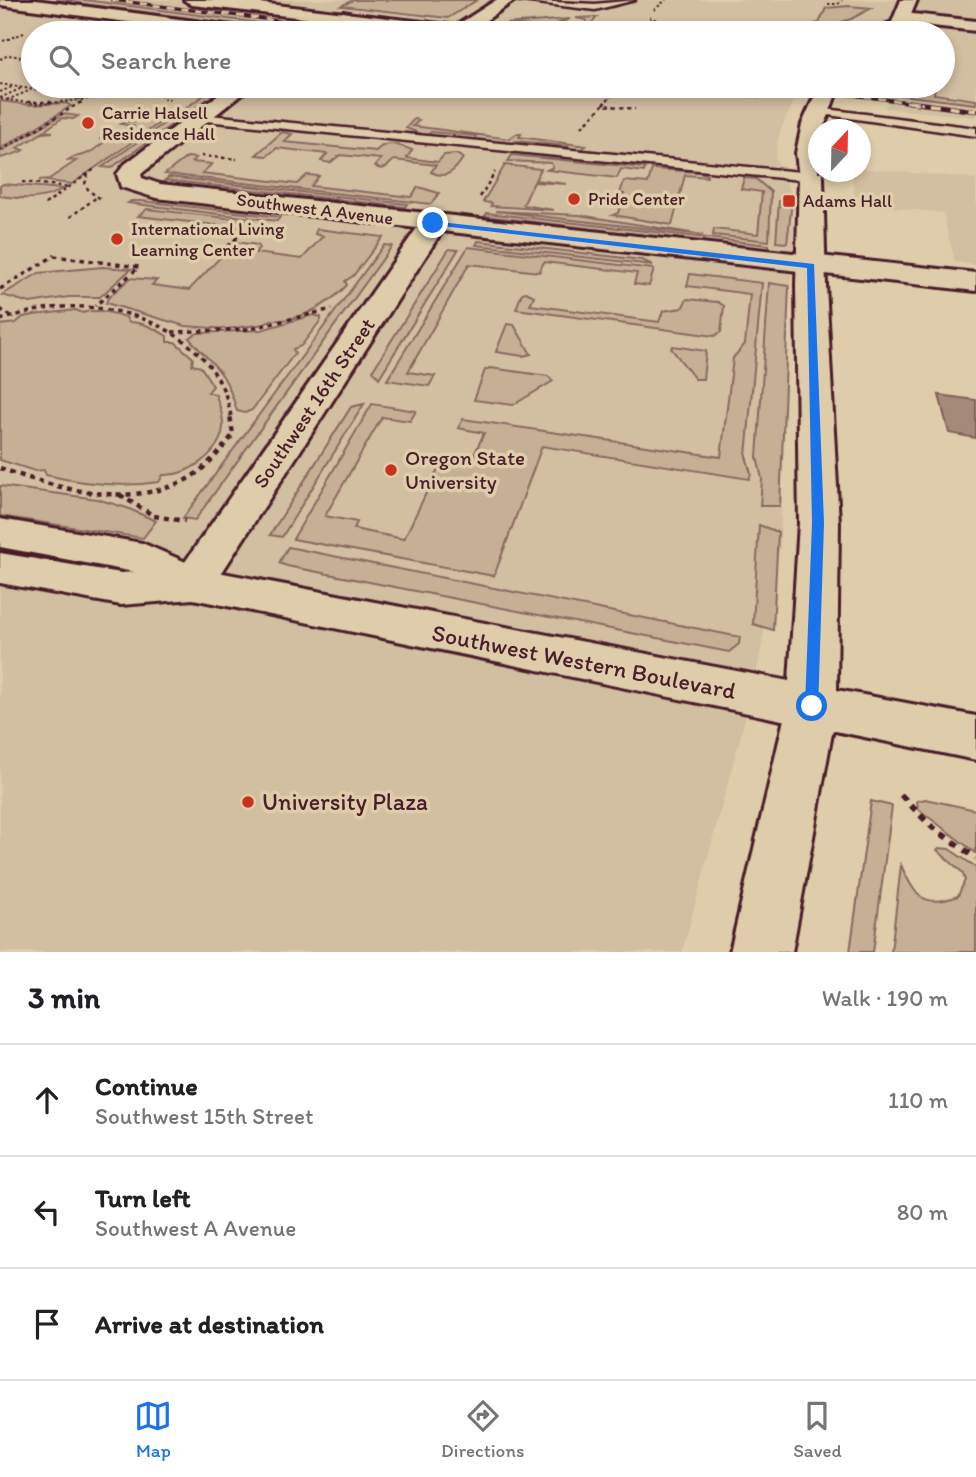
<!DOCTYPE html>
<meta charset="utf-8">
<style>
:root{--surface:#fff;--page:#f6f6f6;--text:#202124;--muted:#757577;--line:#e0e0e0;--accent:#1a73e8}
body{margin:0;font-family:Itim,sans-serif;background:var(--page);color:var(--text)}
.compass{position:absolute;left:808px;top:119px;width:63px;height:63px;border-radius:50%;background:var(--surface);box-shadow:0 4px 10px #0003;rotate:22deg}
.stop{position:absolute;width:21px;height:21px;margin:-16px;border:5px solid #1a73e8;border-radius:50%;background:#fff}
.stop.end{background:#1a73e8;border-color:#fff;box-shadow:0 2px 7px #0008}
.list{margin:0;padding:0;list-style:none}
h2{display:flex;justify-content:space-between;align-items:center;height:91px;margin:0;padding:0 28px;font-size:30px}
h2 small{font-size:23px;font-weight:400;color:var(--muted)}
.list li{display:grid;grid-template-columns:46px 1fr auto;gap:21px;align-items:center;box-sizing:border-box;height:112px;padding:0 28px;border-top:2px solid var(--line)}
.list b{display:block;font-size:26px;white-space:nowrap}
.list p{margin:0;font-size:23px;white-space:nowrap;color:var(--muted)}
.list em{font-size:23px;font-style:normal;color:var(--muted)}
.icon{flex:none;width:38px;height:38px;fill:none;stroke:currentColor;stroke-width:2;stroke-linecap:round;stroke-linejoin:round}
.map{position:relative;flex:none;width:976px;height:952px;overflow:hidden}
.search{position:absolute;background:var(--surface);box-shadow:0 4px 10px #0003;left:21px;right:21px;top:21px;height:77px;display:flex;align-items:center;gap:18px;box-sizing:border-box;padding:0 24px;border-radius:38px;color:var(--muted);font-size:26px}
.sheet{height:427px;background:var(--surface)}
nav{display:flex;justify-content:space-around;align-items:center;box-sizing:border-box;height:98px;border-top:2px solid var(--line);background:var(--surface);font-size:19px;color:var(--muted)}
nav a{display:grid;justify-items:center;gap:4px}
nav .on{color:var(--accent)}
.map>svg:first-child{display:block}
.built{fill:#d2bea0}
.green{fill:#c6b095;stroke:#886860;stroke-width:2}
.water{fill:#a68a79;stroke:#815f5a;stroke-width:2}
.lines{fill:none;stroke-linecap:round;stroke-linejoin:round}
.service-casing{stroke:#4a1f2b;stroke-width:5}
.minor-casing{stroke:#4a1f2b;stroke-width:6}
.tertiary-casing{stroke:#4a1f2b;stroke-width:6}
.secondary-casing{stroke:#4a1f2b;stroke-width:6}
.path-far4{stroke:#4a1f2b;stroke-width:2;stroke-dasharray:2.5 2.5;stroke-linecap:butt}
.path-far3{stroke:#4a1f2b;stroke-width:2.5;stroke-dasharray:3.5 3.5;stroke-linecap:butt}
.path-far2{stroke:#4a1f2b;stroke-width:3.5;stroke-dasharray:4.5 4.5;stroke-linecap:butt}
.path-far1{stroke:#4a1f2b;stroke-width:4.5;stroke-dasharray:5 5;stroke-linecap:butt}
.path{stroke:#4a1f2b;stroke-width:6;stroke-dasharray:7 7;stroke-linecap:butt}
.service{fill:#deccaa;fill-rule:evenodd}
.minor{fill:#deccaa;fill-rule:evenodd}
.tertiary{fill:#deccaa;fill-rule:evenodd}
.secondary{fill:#deccaa;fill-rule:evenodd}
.rail-far1-casing{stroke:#4a1f2b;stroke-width:3.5}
.rail-casing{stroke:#4a1f2b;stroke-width:5}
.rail-far1{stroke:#deccaa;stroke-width:2.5;stroke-dasharray:7;stroke-linecap:butt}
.rail{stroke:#deccaa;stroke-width:3.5;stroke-dasharray:10;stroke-linecap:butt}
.route{fill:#1a73e8}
.poi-dot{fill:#c8321e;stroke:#deccaa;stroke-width:2.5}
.labels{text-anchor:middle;stroke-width:7;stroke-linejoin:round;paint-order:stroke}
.far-poi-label{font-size:18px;fill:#4a1f2b;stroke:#deccaa;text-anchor:start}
.far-street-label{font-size:18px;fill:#4a1f2b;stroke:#deccaa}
.street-label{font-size:21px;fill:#4a1f2b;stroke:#deccaa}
.poi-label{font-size:21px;fill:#4a1f2b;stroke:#deccaa;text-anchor:start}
.near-street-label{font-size:24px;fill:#4a1f2b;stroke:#deccaa}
.near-poi-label{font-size:24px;fill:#4a1f2b;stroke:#deccaa;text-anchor:start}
</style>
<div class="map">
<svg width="976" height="952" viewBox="0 0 976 952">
<rect width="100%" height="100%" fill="#deccaa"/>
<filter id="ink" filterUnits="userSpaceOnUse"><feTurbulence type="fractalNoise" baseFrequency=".0143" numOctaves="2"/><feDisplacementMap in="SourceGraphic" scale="14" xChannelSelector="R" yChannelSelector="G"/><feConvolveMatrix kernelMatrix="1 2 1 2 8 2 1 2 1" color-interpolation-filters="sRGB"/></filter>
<g filter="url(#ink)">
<path class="built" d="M 0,0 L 976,0 L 976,117 L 893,109 L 883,107 L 889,104 L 892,93 L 832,86 L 943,86 L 943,33 L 33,33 L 33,86 L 801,86 L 780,131 L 775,157 L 791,193 L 794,255 L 788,303 L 780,546 L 754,686 L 682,952 L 0,952 Z
M 861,168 L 976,179 L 976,265 L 955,262 L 943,213 L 855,203 L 852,172 L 860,172 Z"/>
<path class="green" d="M 52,0 L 85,0 L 305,29 L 286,31 Z
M 353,0 L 477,0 L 448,18 L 341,6 Z
M 849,6 L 872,8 L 851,19 L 808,33 L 778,33 L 819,23 L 826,8 Z
M 597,17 L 590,25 L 635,30 L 651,20 L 656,22 L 657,33 L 608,32 L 587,27 L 586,20 L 576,18 Z
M 570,19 L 559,23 L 585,31 L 606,33 L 506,24 Z
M 217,86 L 226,86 L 111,168 L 102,167 Z
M 898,86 L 935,86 L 934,94 L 976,100 L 976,104 L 892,94 Z
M 0,101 L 30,105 L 66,103 L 71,106 L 0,149 Z
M 165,109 L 178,110 L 72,184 L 39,180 L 49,179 L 76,161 L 68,160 C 75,155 79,157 86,154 C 95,151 100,145 107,140 L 99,139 L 113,138 L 133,126 L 121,124 L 126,121 L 134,122 L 147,112 L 159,113 Z
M 63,114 L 78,116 L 73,119 L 62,118 L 44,131 L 53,132 L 42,133 L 17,148 L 24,150 C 17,154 8,156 0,158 L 0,152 Z
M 414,119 L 419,120 L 413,126 L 510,139 L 516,134 L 521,134 L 519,137 L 586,146 L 581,150 L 567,149 L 568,146 L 515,141 L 513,144 L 474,140 L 476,136 L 431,132 L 427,136 L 406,128 Z
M 282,132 L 292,134 L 284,142 L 376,151 C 387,139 398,145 412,150 L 407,158 L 438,162 L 444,155 L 456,154 L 463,158 C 455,171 446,180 431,172 L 436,165 L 394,160 C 388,165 383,173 375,166 L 381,159 L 340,155 L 330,163 L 321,161 L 327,154 L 277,148 L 267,156 L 256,155 Z
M 512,155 L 645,168 L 644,172 L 621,169 L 617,178 L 547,170 L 553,167 L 551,163 L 508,161 Z
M 187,157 L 196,158 L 192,162 L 212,164 L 202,173 L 297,184 L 307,175 L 319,176 L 311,186 L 411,197 L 418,187 L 439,193 L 431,204 L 165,174 Z
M 505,165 L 541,169 L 535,180 L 567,184 L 534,182 L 523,205 L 554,210 L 491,206 L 492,203 L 483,202 Z
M 652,169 L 700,172 L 707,175 L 707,177 L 685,175 L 672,225 L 613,215 L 618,213 L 624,194 L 620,193 L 624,181 L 648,183 Z
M 169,177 L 407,204 L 405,207 L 165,180 Z
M 744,178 L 756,179 L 771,192 L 769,241 L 713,235 L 714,229 L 758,234 L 762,192 L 741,189 Z
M 3,184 L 63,189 C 43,201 22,199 0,196 L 0,186 Z
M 131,201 L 142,201 L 280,217 L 277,221 L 128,203 Z
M 779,201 L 792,202 L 787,243 L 776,242 Z
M 147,209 L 244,220 L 247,221 L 240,228 L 138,216 Z
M 496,211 L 579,215 L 703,235 Z
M 487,213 L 769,245 L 769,250 L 485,216 Z
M 317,229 L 383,237 L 353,276 L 345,281 L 347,285 C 330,304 297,323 271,320 L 265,324 L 227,329 L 185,326 L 106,303 L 108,298 L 130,278 L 157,280 L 152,285 L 189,290 L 235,242 L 258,245 L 259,248 L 255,253 L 302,259 L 323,236 L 315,234 Z
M 478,241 L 642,260 L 653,265 L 476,245 Z
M 384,245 L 392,246 L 195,520 L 183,518 Z
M 468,247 L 654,269 L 649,286 L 634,284 L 637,273 L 544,262 L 539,272 L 469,264 L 408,372 L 435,376 L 429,386 L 387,380 Z
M 449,249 L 458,250 L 379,378 L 373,370 Z
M 102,267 L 131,269 L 100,297 L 69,297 L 30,303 L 2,295 L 39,273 Z
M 690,274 L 762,283 L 746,456 L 751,474 L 749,479 L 542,446 L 494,576 L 293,539 L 372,404 L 416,411 L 410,421 L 382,417 L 325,516 L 357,522 L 354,529 L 404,539 L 442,460 L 470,464 L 484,433 L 458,428 L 463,419 L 721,457 L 733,358 L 745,344 L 750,294 L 687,286 Z
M 769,283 L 789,286 L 780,506 L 760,506 L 762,479 L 757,457 Z
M 526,292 L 534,296 L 530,305 L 659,322 L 663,311 L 682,308 L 687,299 L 718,302 L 724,306 L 721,332 L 714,336 L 516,309 L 522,293 Z
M 76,310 L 82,313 C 96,308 111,313 126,317 L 128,322 C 143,322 154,328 167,336 L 167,342 L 175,342 L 193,358 L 192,365 L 201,367 L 213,386 L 208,392 L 216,395 C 219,405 224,416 223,427 C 221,453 187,477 163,475 L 159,482 C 120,488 84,484 46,475 L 44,470 L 35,471 L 0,460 L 0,325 L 16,323 L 23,317 L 34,315 Z
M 313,315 L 321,317 L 321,320 L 301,346 L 293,349 L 295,353 L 252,410 L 245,413 L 237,411 C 224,367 216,369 189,338 L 198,333 L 261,330 Z
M 507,324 L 514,325 L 531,354 L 523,356 L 496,352 Z
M 673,346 L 706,351 L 703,379 L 695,379 L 671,348 Z
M 490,368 L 548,376 L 553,381 L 513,405 L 474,400 L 485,370 Z
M 364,404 L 282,537 L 270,535 L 351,407 Z
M 0,486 L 97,499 L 127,508 L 156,521 L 143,538 L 0,516 Z
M 759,525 L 778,532 L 773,630 L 753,624 Z
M 288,547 L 740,637 L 739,644 L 729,652 L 287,566 L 279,563 Z
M 925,799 L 976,810 L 976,853 L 918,809 L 917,801 Z
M 871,801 L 892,806 L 873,952 L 850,952 Z
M 939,848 L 949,849 L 976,867 L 976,952 L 891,952 L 901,865 C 915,896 923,909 958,896 L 965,880 L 962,872 L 937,850 Z"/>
<path class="water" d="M 939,395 L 976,400 L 976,438 L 949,433 Z"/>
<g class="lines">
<defs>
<path id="service" d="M 513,0 L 595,4 L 635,0 L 595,10 Z
M 818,108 L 976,128 L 976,136 L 814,113 L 812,111 Z
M 199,114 L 811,173 L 818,177 L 811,181 L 195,120 L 195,116 Z"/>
<path id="minor" d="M 0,0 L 36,0 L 247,28 L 256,33 L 210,33 L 0,5 Z
M 496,0 L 515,0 L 468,33 L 453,33 L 454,27 Z
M 343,12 L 349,13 L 351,17 L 349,21 L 326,33 L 305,33 Z
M 904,13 L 976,21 L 976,31 L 898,22 L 896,18 Z
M 230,86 L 252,86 L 141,174 L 142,178 L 160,184 L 976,273 L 976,291 L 442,231 L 208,594 L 193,599 L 178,594 L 171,583 L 178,572 L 417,228 L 156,198 L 121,187 L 117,174 L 125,164 Z"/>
<path id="tertiary" d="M 184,0 L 233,0 L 475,28 L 484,33 L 433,33 L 192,5 Z
M 812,686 L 829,692 L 837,706 L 792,952 L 730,952 L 787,706 L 795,692 Z"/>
<path id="secondary" d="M 901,0 L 917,0 L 905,29 L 895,33 L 872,33 L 875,29 L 892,22 Z
M 819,86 L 839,86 L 823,130 L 818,130 L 818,172 L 822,172 L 823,177 L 826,285 L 839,523 L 837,690 L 976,716 L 976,760 L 193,599 L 121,605 L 0,583 L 0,553 L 121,573 L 134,572 L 0,547 L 0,519 L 142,543 L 202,569 L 789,681 L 799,523 L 796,285 L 799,177 L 796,153 L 802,124 Z"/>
</defs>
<use href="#service" class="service-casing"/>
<use href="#minor" class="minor-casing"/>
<use href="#tertiary" class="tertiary-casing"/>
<use href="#secondary" class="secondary-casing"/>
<path class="path-far4" d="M 828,4 L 838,4 L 842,0
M 654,10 L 666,0
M 649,17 L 662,22 L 663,33
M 622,33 L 649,33
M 3,41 L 24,33
M 0,59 L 9,55 L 33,59
M 0,84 L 78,97 L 80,100 L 39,104 L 0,99
M 155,86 L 164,99 L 170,99
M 649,86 L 656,87
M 152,89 L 174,86
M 0,92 L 12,87
M 736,96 L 765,97
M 0,98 L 22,88
M 7,100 L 31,90
M 81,104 L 80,100 L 99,98
M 604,104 L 620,86"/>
<path class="path-far3" d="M 27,102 L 55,102
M 605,102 L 603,105 L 635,109
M 582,127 L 603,105
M 0,151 L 81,102
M 201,156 L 237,159
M 88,174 L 85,184 L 89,191 L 101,199
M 22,182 L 69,187
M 480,197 L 495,172
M 45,204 L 96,168
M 70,217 L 97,197
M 235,239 L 242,233"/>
<path class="path-far2" d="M 221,253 L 237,238
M 0,289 L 54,256 L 139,267 L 95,306
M 0,309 L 11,316
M 0,320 C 21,314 41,308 63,307 C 134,303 219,339 231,417
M 172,332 L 249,329 L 332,309"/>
<path class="path-far1" d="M 0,468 C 57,489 128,509 186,480 C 205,470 220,451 233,435 L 230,415
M 120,495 L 154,516 L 185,521"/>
<path class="path" d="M 901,795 L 932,827 L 976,858"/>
<use href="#service" class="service"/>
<use href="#minor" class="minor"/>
<use href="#tertiary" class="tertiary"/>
<use href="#secondary" class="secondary"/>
<defs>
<path id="rail-far1" d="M 112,0 L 375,33
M 781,86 L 923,104"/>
<path id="rail" d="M 909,102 L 976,111"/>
</defs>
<use href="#rail-far1" class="rail-far1-casing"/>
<use href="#rail" class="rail-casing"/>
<use href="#rail-far1" class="rail-far1"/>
<use href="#rail" class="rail"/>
</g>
</g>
<path class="route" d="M 431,221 L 814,264 L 824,523 L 818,711 L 812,712 L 805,706 L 812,523 L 807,268 L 433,225 Z"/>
<g class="poi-dot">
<circle cx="88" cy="123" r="7"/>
<circle cx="574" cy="199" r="7"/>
<rect x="782" y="194" width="14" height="14" rx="3.5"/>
<circle cx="117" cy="239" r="7"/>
<circle cx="391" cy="470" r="7"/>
<circle cx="248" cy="802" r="7"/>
</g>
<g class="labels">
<g class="far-poi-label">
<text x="102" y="119">Carrie Halsell<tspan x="102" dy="21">Residence Hall</tspan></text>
<text x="588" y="205">Pride Center</text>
<text x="803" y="207">Adams Hall</text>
<text x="131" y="235">International Living<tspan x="131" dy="21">Learning Center</tspan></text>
</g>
<g class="far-street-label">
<text transform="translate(315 209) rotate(7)" y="6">Southwest A Avenue</text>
</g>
<g class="street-label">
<text transform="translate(314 403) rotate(-56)" y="7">Southwest 16th Street</text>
</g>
<g class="poi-label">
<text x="405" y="465">Oregon State<tspan x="405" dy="24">University</tspan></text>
</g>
<g class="near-street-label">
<text transform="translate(584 662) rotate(11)" y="8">Southwest Western Boulevard</text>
</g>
<g class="near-poi-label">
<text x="262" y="810">University Plaza</text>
</g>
</g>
</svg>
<svg class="compass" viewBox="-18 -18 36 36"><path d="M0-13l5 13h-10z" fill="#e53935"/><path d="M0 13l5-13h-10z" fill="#757577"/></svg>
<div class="stop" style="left:812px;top:706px"></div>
<div class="stop end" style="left:433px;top:223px"></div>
<div class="search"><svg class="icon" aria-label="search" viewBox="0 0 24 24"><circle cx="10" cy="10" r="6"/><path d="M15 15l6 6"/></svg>Search here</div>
</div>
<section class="sheet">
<h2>3 min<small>Walk · 190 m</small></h2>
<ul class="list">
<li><svg class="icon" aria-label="ahead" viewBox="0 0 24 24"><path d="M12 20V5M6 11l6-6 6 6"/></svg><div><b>Continue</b><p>Southwest 15th Street</p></div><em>110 m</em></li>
<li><svg class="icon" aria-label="left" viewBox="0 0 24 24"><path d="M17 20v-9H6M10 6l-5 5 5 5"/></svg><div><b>Turn left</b><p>Southwest A Avenue</p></div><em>80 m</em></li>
<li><svg class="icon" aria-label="arrive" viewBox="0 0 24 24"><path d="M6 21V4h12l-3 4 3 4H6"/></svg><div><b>Arrive at destination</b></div></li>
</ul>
</section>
<nav>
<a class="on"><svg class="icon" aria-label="map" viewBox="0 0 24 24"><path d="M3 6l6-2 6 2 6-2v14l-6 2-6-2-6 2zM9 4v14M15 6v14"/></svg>Map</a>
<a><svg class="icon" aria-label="directions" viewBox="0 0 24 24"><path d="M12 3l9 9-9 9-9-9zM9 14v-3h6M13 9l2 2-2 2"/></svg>Directions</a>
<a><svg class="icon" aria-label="saved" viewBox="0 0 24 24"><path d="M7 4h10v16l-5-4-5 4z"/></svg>Saved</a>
</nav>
